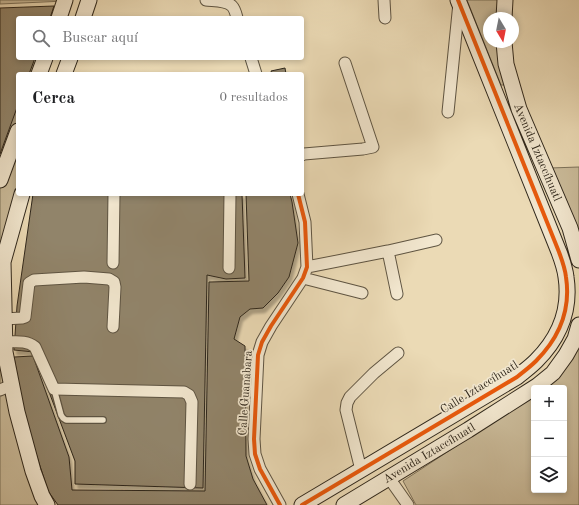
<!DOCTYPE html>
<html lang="es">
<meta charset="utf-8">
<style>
:root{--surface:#fff;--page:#f6f6f6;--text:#202124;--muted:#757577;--line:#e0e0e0}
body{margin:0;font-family:"Old Standard TT",serif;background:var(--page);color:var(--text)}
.controls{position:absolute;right:12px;bottom:12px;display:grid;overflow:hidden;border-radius:4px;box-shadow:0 2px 6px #0003}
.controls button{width:36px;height:36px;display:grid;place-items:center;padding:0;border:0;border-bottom:1px solid var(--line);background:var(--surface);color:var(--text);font:20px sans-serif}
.compass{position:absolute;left:483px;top:12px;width:36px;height:36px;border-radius:50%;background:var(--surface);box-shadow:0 2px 6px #0003;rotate:170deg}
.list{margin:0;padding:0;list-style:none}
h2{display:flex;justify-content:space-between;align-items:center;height:52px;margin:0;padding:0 16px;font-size:17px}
h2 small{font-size:13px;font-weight:400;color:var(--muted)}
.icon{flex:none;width:22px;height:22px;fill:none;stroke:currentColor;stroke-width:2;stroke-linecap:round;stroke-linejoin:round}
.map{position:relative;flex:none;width:579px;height:505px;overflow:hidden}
.search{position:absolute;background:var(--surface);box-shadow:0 2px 6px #0003;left:16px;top:16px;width:288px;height:44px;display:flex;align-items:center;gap:10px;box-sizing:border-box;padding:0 14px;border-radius:4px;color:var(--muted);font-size:15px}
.panel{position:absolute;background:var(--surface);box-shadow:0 2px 6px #0003;left:16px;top:72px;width:288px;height:124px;border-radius:4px}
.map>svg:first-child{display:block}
.green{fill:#cbbc9b;stroke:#7d725b}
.building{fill:#91846b;stroke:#2f271b;filter:url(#shadow)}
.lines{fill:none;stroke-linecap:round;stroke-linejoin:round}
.lane-casing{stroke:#5e5442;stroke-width:8}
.street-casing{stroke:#5e5442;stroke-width:13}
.secondary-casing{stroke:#2f271b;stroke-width:17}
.lane{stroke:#f2e7cf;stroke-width:5.5}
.street{stroke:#f2e7cf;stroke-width:11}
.secondary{stroke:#f2e7cf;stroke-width:15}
.cycleway-casing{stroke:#f2e7cf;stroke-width:6}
.cycleway{stroke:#e8590c;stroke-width:4}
.labels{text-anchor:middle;stroke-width:3.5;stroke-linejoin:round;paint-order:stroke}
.street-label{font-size:12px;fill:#2f271b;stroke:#f2e7cf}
</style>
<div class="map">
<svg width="579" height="505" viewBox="0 0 579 505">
<defs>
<filter id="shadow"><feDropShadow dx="2.5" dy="4.5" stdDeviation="1" flood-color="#0004"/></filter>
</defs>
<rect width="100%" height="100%" fill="#ebdab5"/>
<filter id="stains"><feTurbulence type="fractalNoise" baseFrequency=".005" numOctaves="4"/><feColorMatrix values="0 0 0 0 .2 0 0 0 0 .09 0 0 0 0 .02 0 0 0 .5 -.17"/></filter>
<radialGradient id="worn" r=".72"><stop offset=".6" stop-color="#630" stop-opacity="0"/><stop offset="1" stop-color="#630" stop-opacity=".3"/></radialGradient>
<path class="green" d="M 0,0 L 65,0 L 65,1 L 0,4 Z
M 467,0 L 500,0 L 499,18 L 489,18 L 489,42 L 499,42 L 505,85 L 501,85 Z
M 18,139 L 18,186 L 4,264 L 0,349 L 41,505 L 0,505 L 0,188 Z
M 579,167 L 579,239 L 550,168 Z
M 579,340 L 579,505 L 416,505 L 403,481 L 534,395 L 534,490 L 564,490 L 564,388 L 544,388 Z"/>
<path class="building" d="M 54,6 L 50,18 L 18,18 L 18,58 L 35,58 L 29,74 L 18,74 L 18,105 L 0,154 L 0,8 Z
M 285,68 L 286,74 L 272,74 L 271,71 Z
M 33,194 L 242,194 L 245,278 L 226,279 L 207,275 L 203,488 L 75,484 L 75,461 L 34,352 L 14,350 L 17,306 Z
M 246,194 L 290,194 L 292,202 L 298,243 L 289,277 L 278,293 L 263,308 L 250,309 L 240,317 L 234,339 L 245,346 L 246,456 L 253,479 L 267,505 L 58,505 L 48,491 L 25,419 L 14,357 L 33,356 L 69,457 L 72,490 L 205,491 L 209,282 L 249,281 Z"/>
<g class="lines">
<defs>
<path id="lane" d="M 54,389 L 61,415 L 63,418 L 66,420 L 103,420"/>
<path id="street" d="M 206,0 C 213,1 226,0 232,6 C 235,9 236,14 237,18
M 384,0 L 385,18
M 251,58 L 256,74
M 448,112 L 459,3
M 302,155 L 304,154 L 363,149 L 373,147 L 345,63
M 388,251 L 397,294
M 113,263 L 114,194
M 307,267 L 388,251 L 436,240
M 229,268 L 230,194
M 303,278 L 362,293
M 4,319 L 22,318 L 25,317 L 29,283 L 34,280 L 84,277 L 109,279 L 114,282 L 115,287 L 113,327
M 5,342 C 16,342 26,340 35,347 L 54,389 L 184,392 L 189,395 L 192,402 L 190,484
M 0,390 L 12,385
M 361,470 L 346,410 L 347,403 L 350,397 L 374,373 L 398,353
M 389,478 L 408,505
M 280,505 L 260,469 L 255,454 L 254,439 L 258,355 L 262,342 L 271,326 L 303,278 L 307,267 L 305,222 L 298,194"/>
<path id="secondary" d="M 59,18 L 65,0
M 83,18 L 89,0
M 504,18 L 505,0
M 504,42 L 506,64 L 519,109 L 570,228 L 579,260
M 39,74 L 45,58
M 64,74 L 70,58
M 0,180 L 18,131
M 22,194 L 3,262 L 5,352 L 17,412 L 33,471 L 42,496 L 47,505
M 302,505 L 517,377 C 523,372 530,367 536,361 C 560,337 571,310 566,277 C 565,268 562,260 559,252 L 458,0
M 344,505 L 468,430 L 537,386 L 553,373 L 566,355 L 575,339 L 579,325"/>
</defs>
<use href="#lane" class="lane-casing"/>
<use href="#street" class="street-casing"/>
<use href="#secondary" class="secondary-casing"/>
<use href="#lane" class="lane"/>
<use href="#street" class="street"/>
<use href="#secondary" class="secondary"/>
<defs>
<path id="cycleway" d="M 280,505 L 260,469 L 255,454 L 254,439 L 258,355 L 262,342 L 271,326 L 303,278 L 307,267 L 305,222 L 298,194
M 302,505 L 517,377 C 523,372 530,367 536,361 C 560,337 571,310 566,277 C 565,268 562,260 559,252 L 458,0"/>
</defs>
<use href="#cycleway" class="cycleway-casing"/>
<use href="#cycleway" class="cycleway"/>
</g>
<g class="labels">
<g class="street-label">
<text transform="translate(538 152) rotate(67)" y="4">Avenida Iztaccíhuatl</text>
<text transform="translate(479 387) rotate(-32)" y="4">Calle Iztaccíhuatl</text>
<text transform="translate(245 393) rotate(-86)" y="4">Calle Guanabara</text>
<text transform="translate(429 453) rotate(-31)" y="4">Avenida Iztaccíhuatl</text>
</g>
</g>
<rect width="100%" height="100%" filter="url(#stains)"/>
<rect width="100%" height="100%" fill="url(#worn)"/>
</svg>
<div class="controls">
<button>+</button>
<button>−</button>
<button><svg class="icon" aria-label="layers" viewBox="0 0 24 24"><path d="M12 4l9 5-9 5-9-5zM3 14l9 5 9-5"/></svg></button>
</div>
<svg class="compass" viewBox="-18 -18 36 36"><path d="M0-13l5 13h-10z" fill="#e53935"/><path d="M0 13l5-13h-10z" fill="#757577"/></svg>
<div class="search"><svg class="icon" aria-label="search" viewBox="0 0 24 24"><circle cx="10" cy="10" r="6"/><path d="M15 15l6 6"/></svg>Buscar aquí</div>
<section class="panel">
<h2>Cerca<small>0 resultados</small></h2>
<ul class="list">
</ul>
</section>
</div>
